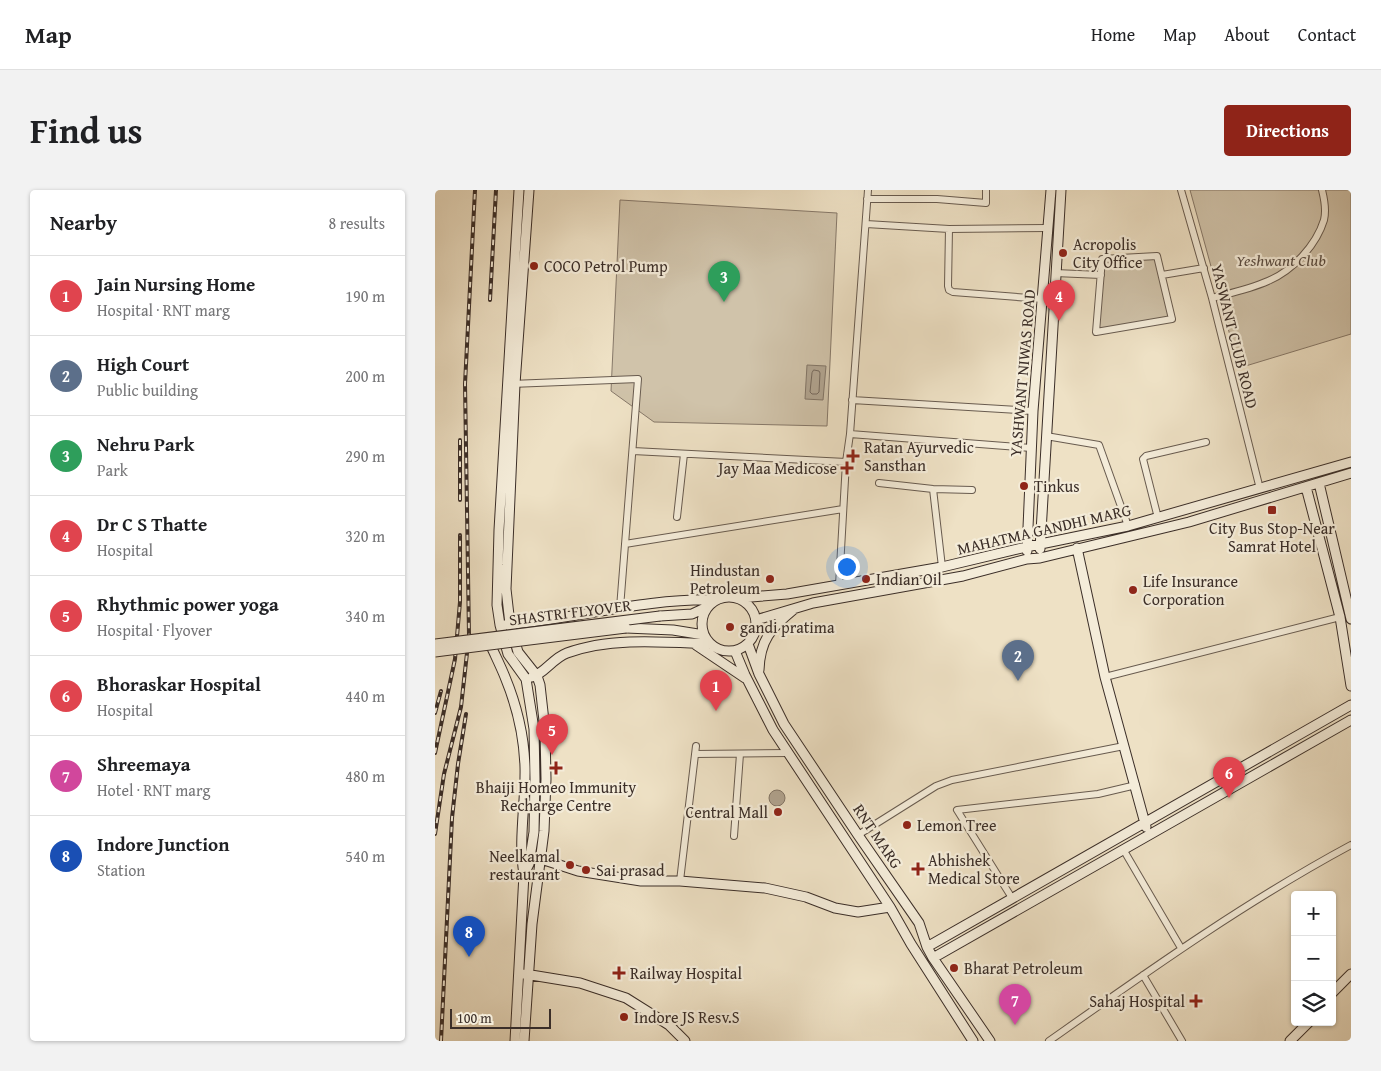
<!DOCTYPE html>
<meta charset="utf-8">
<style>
:root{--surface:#fff;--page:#f2f2f2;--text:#202124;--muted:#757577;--line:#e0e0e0;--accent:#8f2418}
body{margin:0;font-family:"Gentium Book Plus",serif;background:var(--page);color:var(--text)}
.controls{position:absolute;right:15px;bottom:15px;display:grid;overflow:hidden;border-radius:5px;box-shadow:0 1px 4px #0004}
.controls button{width:45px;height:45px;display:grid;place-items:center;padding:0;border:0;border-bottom:1px solid var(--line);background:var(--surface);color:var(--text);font:25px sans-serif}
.scale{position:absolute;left:15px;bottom:12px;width:101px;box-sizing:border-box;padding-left:5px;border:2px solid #3b2e28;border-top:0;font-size:14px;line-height:18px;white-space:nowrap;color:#3b2e28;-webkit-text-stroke:4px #f4ecd9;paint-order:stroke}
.you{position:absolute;left:411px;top:376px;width:18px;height:18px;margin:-12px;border:4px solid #fff;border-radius:50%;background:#1a73e8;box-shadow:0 0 0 8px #1a73e833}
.badge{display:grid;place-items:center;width:32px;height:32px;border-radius:50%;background:var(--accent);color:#fff;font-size:16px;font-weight:700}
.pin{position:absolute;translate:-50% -41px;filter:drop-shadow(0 1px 2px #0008)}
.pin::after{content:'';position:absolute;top:26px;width:18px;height:15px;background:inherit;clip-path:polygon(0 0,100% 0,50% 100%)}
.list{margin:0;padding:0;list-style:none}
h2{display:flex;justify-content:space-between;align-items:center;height:65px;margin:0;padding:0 20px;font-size:21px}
h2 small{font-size:16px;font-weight:400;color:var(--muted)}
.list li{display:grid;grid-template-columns:32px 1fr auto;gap:15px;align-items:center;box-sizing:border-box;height:80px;padding:0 20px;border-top:1px solid var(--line)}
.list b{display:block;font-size:19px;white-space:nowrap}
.list p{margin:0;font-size:16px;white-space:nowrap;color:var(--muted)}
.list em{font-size:16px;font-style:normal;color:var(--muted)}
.icon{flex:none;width:28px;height:28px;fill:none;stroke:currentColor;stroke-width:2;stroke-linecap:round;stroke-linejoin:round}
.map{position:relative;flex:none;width:916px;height:851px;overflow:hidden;border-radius:5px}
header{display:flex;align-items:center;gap:30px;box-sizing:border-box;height:70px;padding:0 25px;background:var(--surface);border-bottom:1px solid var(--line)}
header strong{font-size:24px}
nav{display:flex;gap:28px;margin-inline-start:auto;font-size:18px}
.intro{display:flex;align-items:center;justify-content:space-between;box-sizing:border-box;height:120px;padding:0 30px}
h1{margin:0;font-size:35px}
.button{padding:12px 22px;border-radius:5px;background:var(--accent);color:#fff;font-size:18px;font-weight:700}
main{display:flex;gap:30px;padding:0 30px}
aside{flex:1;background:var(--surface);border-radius:5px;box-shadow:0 1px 4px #0004}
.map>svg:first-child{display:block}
.green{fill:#d0c3aa;stroke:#867869}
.water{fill:#b1a490;stroke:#827566}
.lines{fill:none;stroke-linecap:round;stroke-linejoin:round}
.shore{stroke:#76695c;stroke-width:1}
.street-casing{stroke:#685b4f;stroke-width:8}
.secondary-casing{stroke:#3b2e28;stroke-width:11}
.street{stroke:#f4ecd9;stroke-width:6}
.secondary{stroke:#f4ecd9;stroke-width:9}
.rail-casing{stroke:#3b2e28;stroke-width:4}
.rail{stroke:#f4ecd9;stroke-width:2;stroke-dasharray:5.5;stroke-linecap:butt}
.secondary-bridge-casing{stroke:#3b2e28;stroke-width:11;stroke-linecap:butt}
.secondary-bridge{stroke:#f4ecd9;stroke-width:9}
.poi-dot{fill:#8f2418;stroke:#f4ecd9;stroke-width:2}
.labels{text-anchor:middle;stroke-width:4.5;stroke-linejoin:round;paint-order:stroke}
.poi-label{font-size:16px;fill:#3b2e28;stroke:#f4ecd9;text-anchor:start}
.park-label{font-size:16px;font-style:italic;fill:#594c42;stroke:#f4ecd9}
.street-label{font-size:16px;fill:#3b2e28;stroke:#f4ecd9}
</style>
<header>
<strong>Map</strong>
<nav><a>Home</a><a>Map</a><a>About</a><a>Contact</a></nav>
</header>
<div class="intro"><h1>Find us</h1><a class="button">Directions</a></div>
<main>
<aside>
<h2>Nearby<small>8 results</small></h2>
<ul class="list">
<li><span class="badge" style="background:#e0444e">1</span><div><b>Jain Nursing Home</b><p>Hospital · RNT marg</p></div><em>190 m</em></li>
<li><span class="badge" style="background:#5c6f8a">2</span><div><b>High Court</b><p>Public building</p></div><em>200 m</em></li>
<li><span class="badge" style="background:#2e9e5b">3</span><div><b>Nehru Park</b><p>Park</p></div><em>290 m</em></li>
<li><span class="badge" style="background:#e0444e">4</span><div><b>Dr C S Thatte</b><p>Hospital</p></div><em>320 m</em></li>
<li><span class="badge" style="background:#e0444e">5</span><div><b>Rhythmic power yoga</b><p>Hospital · Flyover</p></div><em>340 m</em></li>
<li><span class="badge" style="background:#e0444e">6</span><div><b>Bhoraskar Hospital</b><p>Hospital</p></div><em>440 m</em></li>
<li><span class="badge" style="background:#d1479c">7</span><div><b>Shreemaya</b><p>Hotel · RNT marg</p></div><em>480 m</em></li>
<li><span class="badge" style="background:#1a4fb4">8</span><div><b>Indore Junction</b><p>Station</p></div><em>540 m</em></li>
</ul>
</aside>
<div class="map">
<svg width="916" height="851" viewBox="0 0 916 851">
<rect width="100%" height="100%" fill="#eee1c5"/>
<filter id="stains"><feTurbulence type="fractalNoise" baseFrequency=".004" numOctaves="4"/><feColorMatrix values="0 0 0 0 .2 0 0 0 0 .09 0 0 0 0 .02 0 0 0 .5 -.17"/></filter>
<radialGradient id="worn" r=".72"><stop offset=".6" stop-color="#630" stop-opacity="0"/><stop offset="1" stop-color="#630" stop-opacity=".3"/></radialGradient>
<path class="green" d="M 755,0 L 916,0 L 916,144 L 804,178 Z
M 185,10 L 402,23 L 392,236 L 219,232 L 176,201 Z
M 722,66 L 737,129 L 661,142 L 667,69 Z"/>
<path class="water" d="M 372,175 L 391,176 L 388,210 L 370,209 Z
M334 608a8 8 0 1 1 16 0a8 8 0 1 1-16 0Z"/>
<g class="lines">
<path class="shore" d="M 379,180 L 384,181 L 385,183 L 384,202 L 382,204 L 377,204 L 375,202 L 377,183 Z"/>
<defs>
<path id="street" d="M 746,0 L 777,108 L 825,299
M 432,9 L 502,9 L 551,13 L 551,0
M 431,34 L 514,39 L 613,38
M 514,39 L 513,96 L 514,100 L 518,102 L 608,109
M 722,66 L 737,129 L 661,142 L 667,69 Z
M 620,83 L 666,85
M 727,85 L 769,78
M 777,108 C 796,103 815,99 833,91 C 857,81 881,56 889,30 C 891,22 889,8 887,0
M 76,194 L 203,189 L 185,418
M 417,210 L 598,221
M 415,244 L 596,258
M 611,246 L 664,255 L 693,336
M 198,261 L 411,272
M 444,293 L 498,299 L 537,300
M 498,299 L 507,377
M 242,327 L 249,264
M 723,328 L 708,269 L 711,266 L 771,252
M 190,354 L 408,319
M 404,395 L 411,272 L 415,244 L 433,0
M 670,487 L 905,427
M 260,564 L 353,563
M 423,645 L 501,596 L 517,590 L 689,556
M 299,646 L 305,564
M 688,659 L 746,758
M 245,691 L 261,556
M 577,708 L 522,620 L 663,604 L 701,595
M 708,785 L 747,851
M 614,851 C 712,782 810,712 916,655"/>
<path id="secondary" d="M 884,293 L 916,429
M 871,297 L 905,427 L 916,496
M 642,358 L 670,487 L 711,637
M 605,359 L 626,0
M 592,361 L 598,221 L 616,0
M267 434a27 27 0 1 1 54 0a27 27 0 1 1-54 0Z
M 303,408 L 352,404 L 507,377 L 591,357 L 693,336 L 916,272
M 225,426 L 257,424 L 272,417
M 321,430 L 378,413 L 528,386 L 592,369 L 605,368 L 754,332 L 916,283
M 70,435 C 139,429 211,408 280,410
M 191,438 L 238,440 L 269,445
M 313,454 L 324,484 L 349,534 L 423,645 L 484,733 L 492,757 L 498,768 L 555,851
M 261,455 L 310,488
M 56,456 C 61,467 66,477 70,487 C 82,516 89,546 90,577 C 91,612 83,650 89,684
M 300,461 L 310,485 L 338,540 L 455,717 L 476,754 L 538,851
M 324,480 C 325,450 336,438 358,420
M 97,487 C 109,484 118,468 132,463 C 175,447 230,452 275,454
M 86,666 L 106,669 L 143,681 L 206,691 L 245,691 L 330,698 L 371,707 L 400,718 L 423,722 L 455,717
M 492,757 L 916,515
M 498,768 L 916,530
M 90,784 L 145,793 L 191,808 L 234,835 L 250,851
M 897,803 L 916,784
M 80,851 L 89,684 L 94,674 L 99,642 L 100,589 L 99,539 L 91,489 L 73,464 L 65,435 L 62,415 L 64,340 L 84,0
M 89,851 L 97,734 L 109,641 L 111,589 L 110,540 L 105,495 L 102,486 L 83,462 L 75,434 L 71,399 L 80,194 L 94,0
M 855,851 L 874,832"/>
</defs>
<use href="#street" class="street-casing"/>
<use href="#secondary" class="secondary-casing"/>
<use href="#street" class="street"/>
<use href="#secondary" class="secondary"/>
<defs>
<path id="rail" d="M 55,110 L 61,0
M 25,310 L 25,250
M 0,523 L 6,501
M 0,563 L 20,469 L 25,412 L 25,345
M 0,644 L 9,584 L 26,517 L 34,445 L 30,194 L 40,0
M 6,851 L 17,628 L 23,574 L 31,524"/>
</defs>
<use href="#rail" class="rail-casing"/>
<use href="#rail" class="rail"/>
<defs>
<path id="secondary-bridge" d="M 0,454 L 225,426
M 0,462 L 191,438"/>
</defs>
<use href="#secondary-bridge" class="secondary-bridge-casing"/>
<use href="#secondary-bridge" class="secondary-bridge"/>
</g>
<g class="poi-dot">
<circle cx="628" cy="63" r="5"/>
<circle cx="99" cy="76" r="5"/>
<path d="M415.5 258.5h5v5h5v5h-5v5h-5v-5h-5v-5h5z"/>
<path d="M409.5 270.5h5v5h5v5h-5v5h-5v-5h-5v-5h5z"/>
<circle cx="589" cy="296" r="5"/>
<rect x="832" y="315" width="10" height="10" rx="2.5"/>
<circle cx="335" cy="389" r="5"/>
<circle cx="431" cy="389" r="5"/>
<circle cx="698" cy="400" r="5"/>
<circle cx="295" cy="437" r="5"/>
<path d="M118.5 570.5h5v5h5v5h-5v5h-5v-5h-5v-5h5z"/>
<circle cx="343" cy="622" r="5"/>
<circle cx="472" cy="635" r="5"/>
<circle cx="135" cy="675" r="5"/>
<path d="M480.5 671.5h5v5h5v5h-5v5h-5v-5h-5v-5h5z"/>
<circle cx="151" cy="680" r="5"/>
<circle cx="519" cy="778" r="5"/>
<path d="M181.5 775.5h5v5h5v5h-5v5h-5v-5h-5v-5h5z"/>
<path d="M758.5 803.5h5v5h5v5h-5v5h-5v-5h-5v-5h5z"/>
<circle cx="189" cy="827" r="5"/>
</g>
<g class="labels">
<g class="poi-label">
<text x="638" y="60">Acropolis<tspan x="638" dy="18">City Office</tspan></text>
<text x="109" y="82">COCO Petrol Pump</text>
<text x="429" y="263">Ratan Ayurvedic<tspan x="429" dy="18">Sansthan</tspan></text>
<text x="402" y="284" text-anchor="end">Jay Maa Medicose</text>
<text x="599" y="302">Tinkus</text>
<text x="837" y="344" text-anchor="middle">City Bus Stop-Near<tspan x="837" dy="18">Samrat Hotel</tspan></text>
<text x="325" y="386" text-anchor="end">Hindustan<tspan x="325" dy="18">Petroleum</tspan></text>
<text x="441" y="395">Indian Oil</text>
<text x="708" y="397">Life Insurance<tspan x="708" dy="18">Corporation</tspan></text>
<text x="305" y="443">gandi pratima</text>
<text x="121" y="603" text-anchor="middle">Bhaiji Homeo Immunity<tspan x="121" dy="18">Recharge Centre</tspan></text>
<text x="333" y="628" text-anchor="end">Central Mall</text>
<text x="482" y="641">Lemon Tree</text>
<text x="125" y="672" text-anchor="end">Neelkamal<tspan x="125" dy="18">restaurant</tspan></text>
<text x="493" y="676">Abhishek<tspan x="493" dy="18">Medical Store</tspan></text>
<text x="161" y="686">Sai prasad</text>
<text x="529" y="784">Bharat Petroleum</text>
<text x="195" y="789">Railway Hospital</text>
<text x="750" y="817" text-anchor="end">Sahaj Hospital</text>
<text x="199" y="833">Indore JS Resv.S</text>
</g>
<g class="park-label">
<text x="846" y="76">Yeshwant Club</text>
</g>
<g class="street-label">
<text transform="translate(800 146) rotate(76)" y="6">YASWANT CLUB ROAD</text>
<text transform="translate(587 183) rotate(-85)" y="6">YASHWANT NIWAS ROAD</text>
<text transform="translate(609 339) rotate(-13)" y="6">MAHATMA GANDHI MARG</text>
<text transform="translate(135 422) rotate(-7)" y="6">SHASTRI FLYOVER</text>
<text transform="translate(443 646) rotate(56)" y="6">RNT MARG</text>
</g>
</g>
<rect width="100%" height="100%" filter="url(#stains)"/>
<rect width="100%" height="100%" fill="url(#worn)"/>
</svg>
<div class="controls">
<button>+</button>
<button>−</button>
<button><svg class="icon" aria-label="layers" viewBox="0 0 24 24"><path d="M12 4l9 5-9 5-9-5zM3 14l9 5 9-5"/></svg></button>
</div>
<div class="scale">100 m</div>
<div class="you"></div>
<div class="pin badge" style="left:281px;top:521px;background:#e0444e">1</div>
<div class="pin badge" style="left:583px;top:491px;background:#5c6f8a">2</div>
<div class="pin badge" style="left:289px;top:112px;background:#2e9e5b">3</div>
<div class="pin badge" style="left:624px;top:131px;background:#e0444e">4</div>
<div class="pin badge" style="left:117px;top:565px;background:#e0444e">5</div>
<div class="pin badge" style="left:794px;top:608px;background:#e0444e">6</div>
<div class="pin badge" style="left:580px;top:835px;background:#d1479c">7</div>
<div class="pin badge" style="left:34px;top:767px;background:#1a4fb4">8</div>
</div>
</main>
